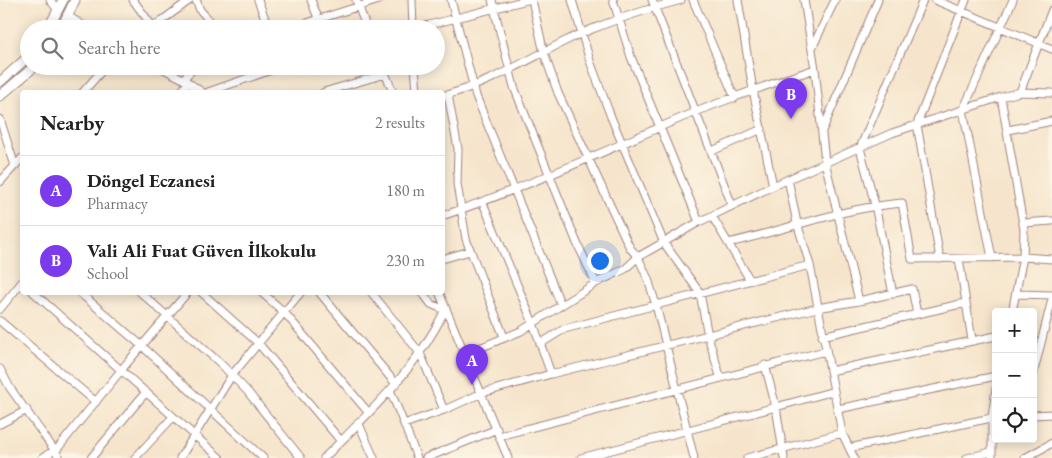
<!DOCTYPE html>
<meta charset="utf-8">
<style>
:root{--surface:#fff;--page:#f2f2f2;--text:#222;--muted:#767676;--line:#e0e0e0;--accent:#7c3aed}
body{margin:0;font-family:"EB Garamond",serif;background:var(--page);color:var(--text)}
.controls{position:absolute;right:15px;bottom:15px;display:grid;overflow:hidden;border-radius:5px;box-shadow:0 2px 12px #0003}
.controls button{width:45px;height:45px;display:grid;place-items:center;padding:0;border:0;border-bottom:1px solid var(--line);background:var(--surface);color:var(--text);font:25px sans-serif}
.you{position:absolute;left:599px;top:260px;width:18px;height:18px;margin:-12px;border:4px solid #fff;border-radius:50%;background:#1a73e8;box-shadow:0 0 0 8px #1a73e833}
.badge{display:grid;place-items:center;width:32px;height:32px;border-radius:50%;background:var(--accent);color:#fff;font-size:16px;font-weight:700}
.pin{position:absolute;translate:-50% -41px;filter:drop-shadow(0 1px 2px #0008)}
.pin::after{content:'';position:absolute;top:26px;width:18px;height:15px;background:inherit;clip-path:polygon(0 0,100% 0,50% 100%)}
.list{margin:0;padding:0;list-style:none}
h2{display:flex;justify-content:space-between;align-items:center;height:65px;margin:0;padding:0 20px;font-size:21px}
h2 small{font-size:16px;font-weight:400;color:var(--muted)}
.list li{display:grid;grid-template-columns:32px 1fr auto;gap:15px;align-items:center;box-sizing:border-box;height:70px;padding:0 20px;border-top:1px solid var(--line)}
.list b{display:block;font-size:19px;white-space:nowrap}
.list p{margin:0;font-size:16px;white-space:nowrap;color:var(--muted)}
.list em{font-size:16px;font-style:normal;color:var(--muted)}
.icon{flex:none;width:28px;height:28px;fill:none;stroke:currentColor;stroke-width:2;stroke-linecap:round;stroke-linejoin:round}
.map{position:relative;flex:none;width:1052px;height:458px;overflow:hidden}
.search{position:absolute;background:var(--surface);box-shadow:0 2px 12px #0003;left:20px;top:20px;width:425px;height:55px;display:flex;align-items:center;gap:12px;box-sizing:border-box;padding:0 18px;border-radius:28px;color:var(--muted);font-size:19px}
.panel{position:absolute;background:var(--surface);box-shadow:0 2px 12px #0003;left:20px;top:90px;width:425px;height:205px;border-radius:5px}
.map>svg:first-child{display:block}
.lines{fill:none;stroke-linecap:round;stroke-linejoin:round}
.minor-casing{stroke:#a0827c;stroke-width:9}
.major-casing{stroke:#a0827c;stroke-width:11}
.minor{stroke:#fff;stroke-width:7}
.major{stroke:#fff;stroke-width:9}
</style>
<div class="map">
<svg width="1052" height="458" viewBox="0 0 1052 458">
<rect width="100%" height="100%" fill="#fcf5e5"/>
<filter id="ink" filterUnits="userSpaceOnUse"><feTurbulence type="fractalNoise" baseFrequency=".02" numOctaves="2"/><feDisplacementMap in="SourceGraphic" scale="10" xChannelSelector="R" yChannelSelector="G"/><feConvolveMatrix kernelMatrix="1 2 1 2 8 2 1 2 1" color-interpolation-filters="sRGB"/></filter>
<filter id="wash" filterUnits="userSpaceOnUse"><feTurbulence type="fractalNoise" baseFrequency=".0096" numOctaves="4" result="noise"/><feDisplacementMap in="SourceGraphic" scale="20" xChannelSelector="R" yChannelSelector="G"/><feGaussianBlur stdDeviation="1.12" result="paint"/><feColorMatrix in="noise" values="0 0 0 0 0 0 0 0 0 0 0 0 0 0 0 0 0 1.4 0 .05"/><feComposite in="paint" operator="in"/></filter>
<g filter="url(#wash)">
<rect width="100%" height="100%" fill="#f6e5cc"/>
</g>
<g filter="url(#ink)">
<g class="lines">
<defs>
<path id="minor" d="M 50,0 L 58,10
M 133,0 L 153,27 L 151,29
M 196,0 L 200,10 L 217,29
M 258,0 L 269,29
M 311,0 L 318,18
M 356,0 L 367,29
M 412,0 L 413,29
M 451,0 L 476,96 L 561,305
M 532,0 L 544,53 L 558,93 L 630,248 L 638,257 L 699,222
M 572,0 L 590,61 L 611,117 L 664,243 L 700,293 L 708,336 L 720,376
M 613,0 L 631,57 L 699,222 L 773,186 L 892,133 L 1001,97 L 1024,230 L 1023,257 L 1012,312
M 652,0 L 732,205
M 693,0 L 735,98
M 738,0 L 753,90 L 773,186
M 935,0 L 1052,49
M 68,16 L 89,29
M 153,27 L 190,0
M 288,29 L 379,0
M 413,29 L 527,0
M 812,48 L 835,0
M 158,66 L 183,79 L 202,92
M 382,66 L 393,92
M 415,66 L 417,92
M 183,79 L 196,66
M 83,92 L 106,66
M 181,92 L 188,82
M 208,92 L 283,66
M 324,92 L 385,74
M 1020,92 L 1052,10
M 448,95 L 458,149 L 457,184 L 466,239 L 504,337
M 442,96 C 492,84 536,54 582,33 C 614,20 647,9 681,0
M 1001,97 L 1020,92 L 1052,93
M 0,119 L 15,166
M 823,129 L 878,0
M 1008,130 L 1052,121
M 712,151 L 762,129
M 788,179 L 797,223 L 810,265 L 842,433 L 854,458
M 0,182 L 22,158
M 442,216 C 516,191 587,159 658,128 C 709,105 762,87 815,69
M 712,216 L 750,280
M 1023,223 L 1052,221
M 728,243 C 786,230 842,208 902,203 L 912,259 L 1023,257 L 1052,259
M 992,258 L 963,110 L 1013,0
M 442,259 L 470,251
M 940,259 L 917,124 L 966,0
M 959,259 L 972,340
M 596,283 L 625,269 L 638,257 L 648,279 L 656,305 L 694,458
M 33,292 L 220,458
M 79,292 L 142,346 L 263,458
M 140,292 L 221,364 L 247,391 L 301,458
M 201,292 L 258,343 L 341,441
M 261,292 L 284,312 L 368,412
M 319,292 L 396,384
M 371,292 L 420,353 L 444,410 L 482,393 L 551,374 L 533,323 L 483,203
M 439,292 L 508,458
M 893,294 L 875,205 L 860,148 L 923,0
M 1017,294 L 1052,295
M 859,301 L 912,289 L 917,314
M 0,309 L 22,282
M 0,321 L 96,402
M 822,336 L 965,303
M 540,344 L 564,329 L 810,265
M 465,354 L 521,331 L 596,283 L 577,243 L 514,87 L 492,0
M 765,365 L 776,407 L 834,391
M 0,369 L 10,388 L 60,458
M 830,371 L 996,336
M 551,374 L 817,308 L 859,301 L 825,162 L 815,69 L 804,0
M 1033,375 L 1052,299
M 390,390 L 404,424 L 444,410
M 838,409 L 996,376
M 1033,415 L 1052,414
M 358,422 L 374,458
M 0,424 L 27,410
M 404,424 L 417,458
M 499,436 L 825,351
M 849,448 L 996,417
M 42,458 L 58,448 L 127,363 L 188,292
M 91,458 L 146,392
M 135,458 L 173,417
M 180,458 L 232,375 L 301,292
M 324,458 C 369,413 417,369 445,310 L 431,304 L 422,292
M 426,458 L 497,429
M 581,458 L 776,407 L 784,458
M 747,458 L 842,433
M 967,458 L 991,452
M 992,458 L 992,417 L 996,389
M 1025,458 L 1052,443"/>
<path id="major" d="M 48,29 L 63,0
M 61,29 L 75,0
M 0,82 L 29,56
M 0,96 L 35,66"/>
</defs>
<use href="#minor" class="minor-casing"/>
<use href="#major" class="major-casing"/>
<use href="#minor" class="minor"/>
<use href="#major" class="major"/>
</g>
</g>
</svg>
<div class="controls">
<button>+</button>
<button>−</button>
<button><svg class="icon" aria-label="locate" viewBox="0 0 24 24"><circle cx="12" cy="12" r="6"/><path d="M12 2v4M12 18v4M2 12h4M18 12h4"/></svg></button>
</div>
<div class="you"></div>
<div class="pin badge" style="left:472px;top:385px">A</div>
<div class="pin badge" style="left:791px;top:119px">B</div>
<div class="search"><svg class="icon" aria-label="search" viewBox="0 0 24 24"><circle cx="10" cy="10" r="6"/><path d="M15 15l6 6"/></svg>Search here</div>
<section class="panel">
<h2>Nearby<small>2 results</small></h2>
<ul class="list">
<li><span class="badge">A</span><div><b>Döngel Eczanesi</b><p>Pharmacy</p></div><em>180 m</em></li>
<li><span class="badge">B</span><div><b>Vali Ali Fuat Güven İlkokulu</b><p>School</p></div><em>230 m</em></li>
</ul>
</section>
</div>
